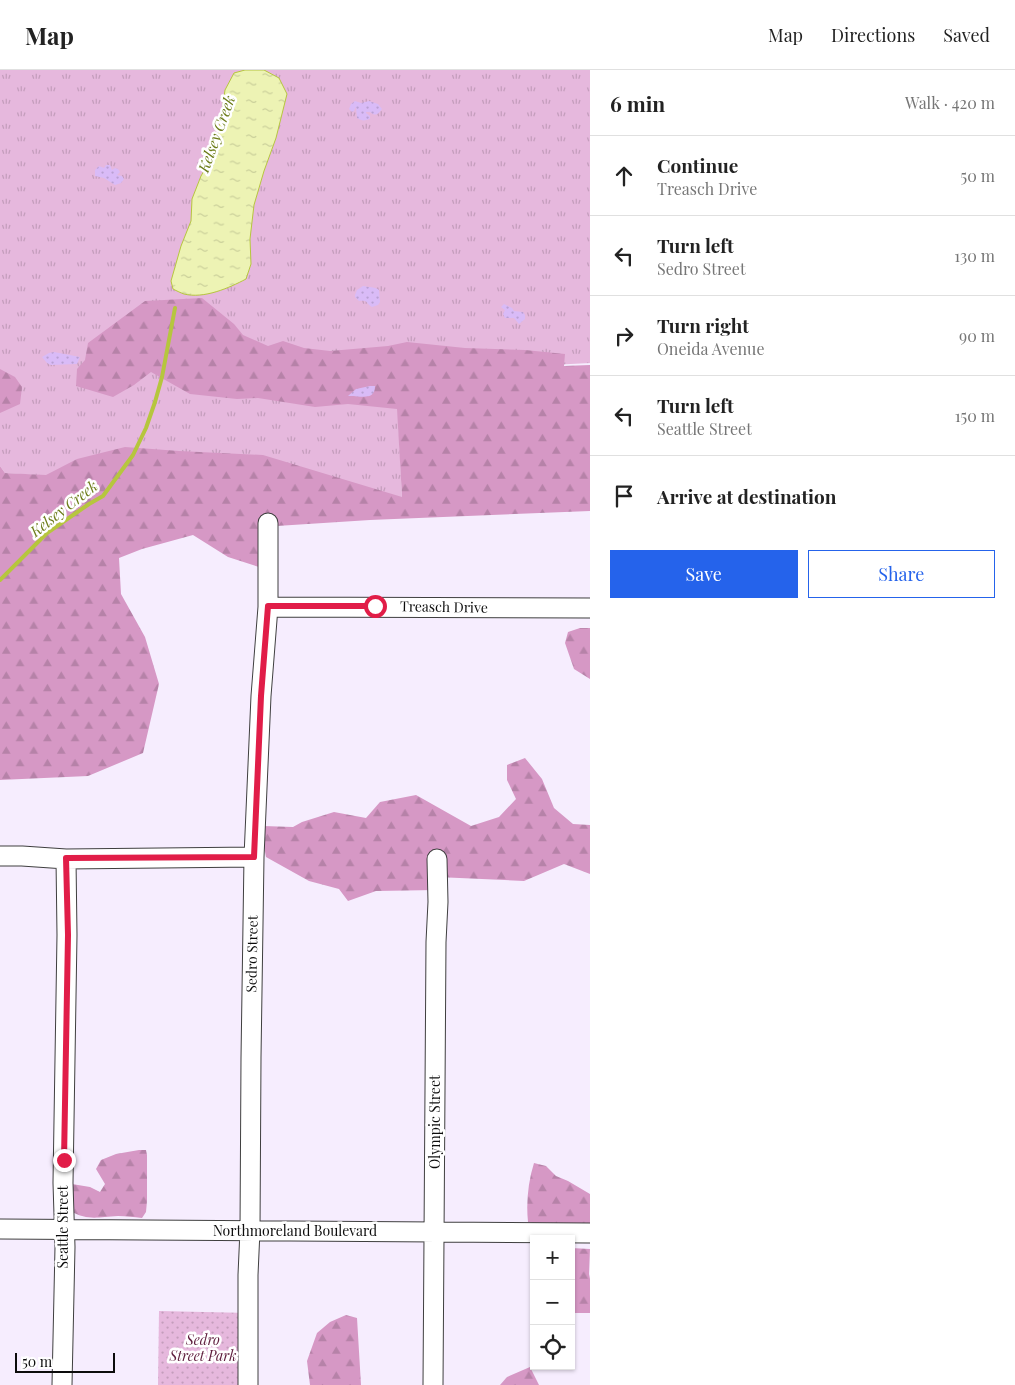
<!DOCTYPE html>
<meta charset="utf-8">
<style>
:root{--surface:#fff;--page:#f6f6f6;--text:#222;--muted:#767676;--line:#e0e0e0;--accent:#2563eb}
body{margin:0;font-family:"Playfair Display",serif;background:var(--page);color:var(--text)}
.controls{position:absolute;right:15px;bottom:15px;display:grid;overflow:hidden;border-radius:0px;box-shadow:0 1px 4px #0004}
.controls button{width:45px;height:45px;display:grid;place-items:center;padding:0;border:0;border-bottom:1px solid var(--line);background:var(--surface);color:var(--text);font:25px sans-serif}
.scale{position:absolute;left:15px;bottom:12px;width:100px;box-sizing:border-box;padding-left:5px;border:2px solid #0c0c0c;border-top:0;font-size:14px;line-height:18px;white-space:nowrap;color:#0c0c0c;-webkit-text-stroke:4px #fff;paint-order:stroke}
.stop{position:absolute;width:15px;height:15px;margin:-11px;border:4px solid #e11d48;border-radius:50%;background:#fff}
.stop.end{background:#e11d48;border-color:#fff;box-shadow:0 1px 5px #0008}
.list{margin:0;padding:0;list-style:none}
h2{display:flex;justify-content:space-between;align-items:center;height:65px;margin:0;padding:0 20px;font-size:21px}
h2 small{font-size:16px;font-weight:400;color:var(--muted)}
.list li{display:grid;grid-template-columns:32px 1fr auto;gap:15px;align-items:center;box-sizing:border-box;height:80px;padding:0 20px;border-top:1px solid var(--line)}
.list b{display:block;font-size:19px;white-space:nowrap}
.list p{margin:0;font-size:16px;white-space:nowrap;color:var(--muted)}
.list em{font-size:16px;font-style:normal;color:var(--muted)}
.actions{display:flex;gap:10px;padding:15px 20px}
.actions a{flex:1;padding:11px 0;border:1px solid var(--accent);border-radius:0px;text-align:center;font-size:18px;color:var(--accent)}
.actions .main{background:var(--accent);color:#fff}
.icon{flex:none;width:28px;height:28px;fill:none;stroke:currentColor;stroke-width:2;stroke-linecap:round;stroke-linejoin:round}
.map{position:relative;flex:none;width:590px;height:1315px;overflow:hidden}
header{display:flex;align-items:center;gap:30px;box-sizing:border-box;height:70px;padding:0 25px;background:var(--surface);border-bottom:1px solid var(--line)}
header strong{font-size:24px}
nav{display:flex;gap:28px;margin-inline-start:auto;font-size:18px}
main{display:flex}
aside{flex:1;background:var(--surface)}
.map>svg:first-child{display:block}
.grass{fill:url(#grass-tufts)}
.forest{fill:url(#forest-firs)}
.sand{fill:url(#sand-dots)}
.park{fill:url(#park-dots)}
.water{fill:url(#water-ripples);stroke:#b6c63e}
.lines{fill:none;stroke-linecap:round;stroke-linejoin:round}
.stream{stroke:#b6c63e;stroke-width:4}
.minor-casing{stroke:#3f3f3f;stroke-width:21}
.minor{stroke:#fff;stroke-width:19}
.route{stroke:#e11d48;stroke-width:6}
.labels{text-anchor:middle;stroke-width:5;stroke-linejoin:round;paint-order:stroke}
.street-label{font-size:14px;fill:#0c0c0c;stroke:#fff}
.park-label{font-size:14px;font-style:italic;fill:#60203f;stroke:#fff}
.water-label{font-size:15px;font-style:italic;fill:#6d7d1a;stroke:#fff}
</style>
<header>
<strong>Map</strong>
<nav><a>Map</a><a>Directions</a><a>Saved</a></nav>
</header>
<main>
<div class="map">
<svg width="590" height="1315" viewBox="0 0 590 1315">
<defs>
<pattern id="grass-tufts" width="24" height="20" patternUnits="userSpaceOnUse" patternTransform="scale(1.25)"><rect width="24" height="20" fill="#e6b8dd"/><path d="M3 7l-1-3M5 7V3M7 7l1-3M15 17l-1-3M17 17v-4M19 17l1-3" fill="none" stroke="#c49dbc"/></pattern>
<pattern id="forest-firs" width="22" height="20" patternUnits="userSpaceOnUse" patternTransform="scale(1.25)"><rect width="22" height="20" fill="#d698c5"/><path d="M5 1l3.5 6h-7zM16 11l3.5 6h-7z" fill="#b682a8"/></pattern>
<pattern id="sand-dots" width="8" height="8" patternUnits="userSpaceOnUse" patternTransform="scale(1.25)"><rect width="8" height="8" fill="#d9bbf7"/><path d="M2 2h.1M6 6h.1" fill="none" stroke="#b9a0d3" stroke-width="1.8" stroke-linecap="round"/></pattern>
<pattern id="park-dots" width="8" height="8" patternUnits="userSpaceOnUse" patternTransform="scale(1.25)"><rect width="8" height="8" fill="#e6b8dd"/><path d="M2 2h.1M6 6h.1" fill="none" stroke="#c49dbc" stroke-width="1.8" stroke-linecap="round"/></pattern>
<pattern id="water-ripples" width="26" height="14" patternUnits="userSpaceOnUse" patternTransform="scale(1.25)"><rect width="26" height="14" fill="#edf3b4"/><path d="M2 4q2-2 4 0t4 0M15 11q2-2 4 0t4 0" fill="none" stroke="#cacf9a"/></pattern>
</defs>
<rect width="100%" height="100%" fill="#f6edfe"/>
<path class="grass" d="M 0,0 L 590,0 L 590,293 L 396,303 L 402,428 L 5,403 L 0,396 Z"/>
<path class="forest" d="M 202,228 L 234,254 L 243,265 L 268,276 L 283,271 L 304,278 L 330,281 L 388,276 L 407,272 L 465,278 L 525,280 L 565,284 L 564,296 L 590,295 L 590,441 L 370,450 L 261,457 L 259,497 L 228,487 L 193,465 L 142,479 L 119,488 L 121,524 L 145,567 L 159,614 L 143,683 L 88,706 L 0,710 L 0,396 L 5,403 L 46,405 L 77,389 L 125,377 L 179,381 L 263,385 L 402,427 L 397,339 L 348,334 L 315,337 L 258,328 L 237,329 L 190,324 L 151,302 L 134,315 L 113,327 L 76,316 L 77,299 L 85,290 L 88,273 L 145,231 Z
M 0,299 L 15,307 L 22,317 L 20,334 L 0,343 Z
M 580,558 L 590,558 L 590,609 L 574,599 L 565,573 L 568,562 Z
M 525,688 L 542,709 L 554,738 L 573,754 L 590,755 L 590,804 L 564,794 L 524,811 L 437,807 L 436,820 L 376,821 L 348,831 L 339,819 L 309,811 L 266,787 L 262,766 L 263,756 L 293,757 L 302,752 L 334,742 L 366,748 L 380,732 L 416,725 L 471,756 L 499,747 L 516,729 L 507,710 L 507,695 Z
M 139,1080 L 146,1080 L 147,1085 L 147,1131 L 146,1142 L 142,1148 C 134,1147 126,1146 118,1146 C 97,1147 89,1151 70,1141 L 72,1114 L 90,1117 L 100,1122 L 105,1114 L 96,1099 L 101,1090 L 116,1084 Z
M 534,1093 L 546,1096 L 556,1106 L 568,1111 L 590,1124 L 590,1158 L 550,1156 L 528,1152 C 526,1133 528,1112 534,1093 Z
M 571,1178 L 590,1179 L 589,1204 L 590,1209 L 590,1243 L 571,1243 Z
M 346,1245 L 357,1248 L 361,1315 L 310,1315 L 307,1291 L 317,1263 L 330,1252 Z
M 530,1297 L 539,1315 L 500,1315 L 507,1307 Z"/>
<path class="sand" d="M 355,31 L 361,33 L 369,31 L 378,34 L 382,39 C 378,44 376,47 370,42 L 366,42 L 366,43 L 370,46 L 370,49 C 364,51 362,51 357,48 L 356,37 L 354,41 L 352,42 L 349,39 L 351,34 Z
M 106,95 L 110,95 L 112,100 L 115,98 L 118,99 L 120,102 L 117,105 L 122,106 L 124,109 L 121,113 L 115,115 L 104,108 L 95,106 L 95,100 L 99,96 L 104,98 Z
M 363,216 C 368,217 376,217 379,220 L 380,232 L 378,235 L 372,237 C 365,233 369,230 359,231 L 355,227 L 355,225 L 357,220 Z
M 504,234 L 512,238 L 514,241 L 523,242 L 525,245 L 525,249 L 519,254 L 514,248 L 505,248 L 503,244 L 505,240 L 501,237 Z
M 54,282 L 80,287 L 77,294 L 51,295 L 47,293 L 42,287 L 49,283 Z
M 370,316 L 375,316 C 375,332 359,325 348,326 L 356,319 Z"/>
<path class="park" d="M 159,1241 L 249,1243 L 248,1315 L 158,1315 Z"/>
<path class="water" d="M 245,0 L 264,0 L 279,8 L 287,24 L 276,68 L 264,101 L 254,135 L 250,169 L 251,194 L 246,209 C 229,218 204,229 184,224 C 181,223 177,221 173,219 L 171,211 L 181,176 L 191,151 L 192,129 L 201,106 L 216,80 L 225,20 L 234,3 Z"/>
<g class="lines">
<path class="stream" d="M 0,510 L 47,463 L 89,434 L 103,426 L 133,385 L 146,358 L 155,332 L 162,307 L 175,238"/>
<defs>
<path id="minor" d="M 268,537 L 590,538
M 0,786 L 22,786 L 66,789 L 254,787
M 0,1159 L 590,1163
M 62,1315 L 65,1177 L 63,1113 L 67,865 L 66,789
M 248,1315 L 248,1205 L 250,1160 L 251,988 L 254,787 L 261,626 L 268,537 L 268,453
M 433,1315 L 436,872 L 438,832 L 437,789"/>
</defs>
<use href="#minor" class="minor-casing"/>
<use href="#minor" class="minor"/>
</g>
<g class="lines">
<path class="route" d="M 64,1090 L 68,865 L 66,788 L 254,787 L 261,626 L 268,536 L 375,536"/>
</g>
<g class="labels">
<g class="street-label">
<text transform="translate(444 537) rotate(1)" y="5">Treasch Drive</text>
<text transform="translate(252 884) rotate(-89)" y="5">Sedro Street</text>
<text transform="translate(435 1052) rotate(-90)" y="5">Olympic Street</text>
<text transform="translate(63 1157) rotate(-90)" y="5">Seattle Street</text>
<text x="295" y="1166">Northmoreland Boulevard</text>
</g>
<g class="park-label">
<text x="203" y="1275">Sedro<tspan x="203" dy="16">Street Park</tspan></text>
</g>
<g class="water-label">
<text transform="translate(217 64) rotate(-70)" y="5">Kelsey Creek</text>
<text transform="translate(64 439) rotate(-38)" y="5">Kelsey Creek</text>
</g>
</g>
</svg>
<div class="controls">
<button>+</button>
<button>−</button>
<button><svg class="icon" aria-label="locate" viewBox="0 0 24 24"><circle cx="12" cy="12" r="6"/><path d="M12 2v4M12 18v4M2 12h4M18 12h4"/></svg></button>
</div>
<div class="scale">50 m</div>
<div class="stop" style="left:375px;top:536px"></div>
<div class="stop end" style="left:64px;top:1090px"></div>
</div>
<aside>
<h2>6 min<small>Walk · 420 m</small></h2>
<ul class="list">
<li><svg class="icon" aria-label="ahead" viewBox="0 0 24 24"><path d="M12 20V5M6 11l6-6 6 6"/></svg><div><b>Continue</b><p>Treasch Drive</p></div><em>50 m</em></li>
<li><svg class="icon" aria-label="left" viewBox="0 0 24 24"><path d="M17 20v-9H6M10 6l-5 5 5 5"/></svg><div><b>Turn left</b><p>Sedro Street</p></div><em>130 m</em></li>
<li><svg class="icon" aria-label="right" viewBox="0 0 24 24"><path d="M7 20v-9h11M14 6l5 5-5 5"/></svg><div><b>Turn right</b><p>Oneida Avenue</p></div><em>90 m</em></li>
<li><svg class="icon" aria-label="left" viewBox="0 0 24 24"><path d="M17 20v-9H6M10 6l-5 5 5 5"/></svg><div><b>Turn left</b><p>Seattle Street</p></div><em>150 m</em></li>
<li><svg class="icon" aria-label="arrive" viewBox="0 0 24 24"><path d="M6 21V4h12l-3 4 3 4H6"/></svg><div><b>Arrive at destination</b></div></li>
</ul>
<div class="actions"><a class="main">Save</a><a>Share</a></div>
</aside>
</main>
